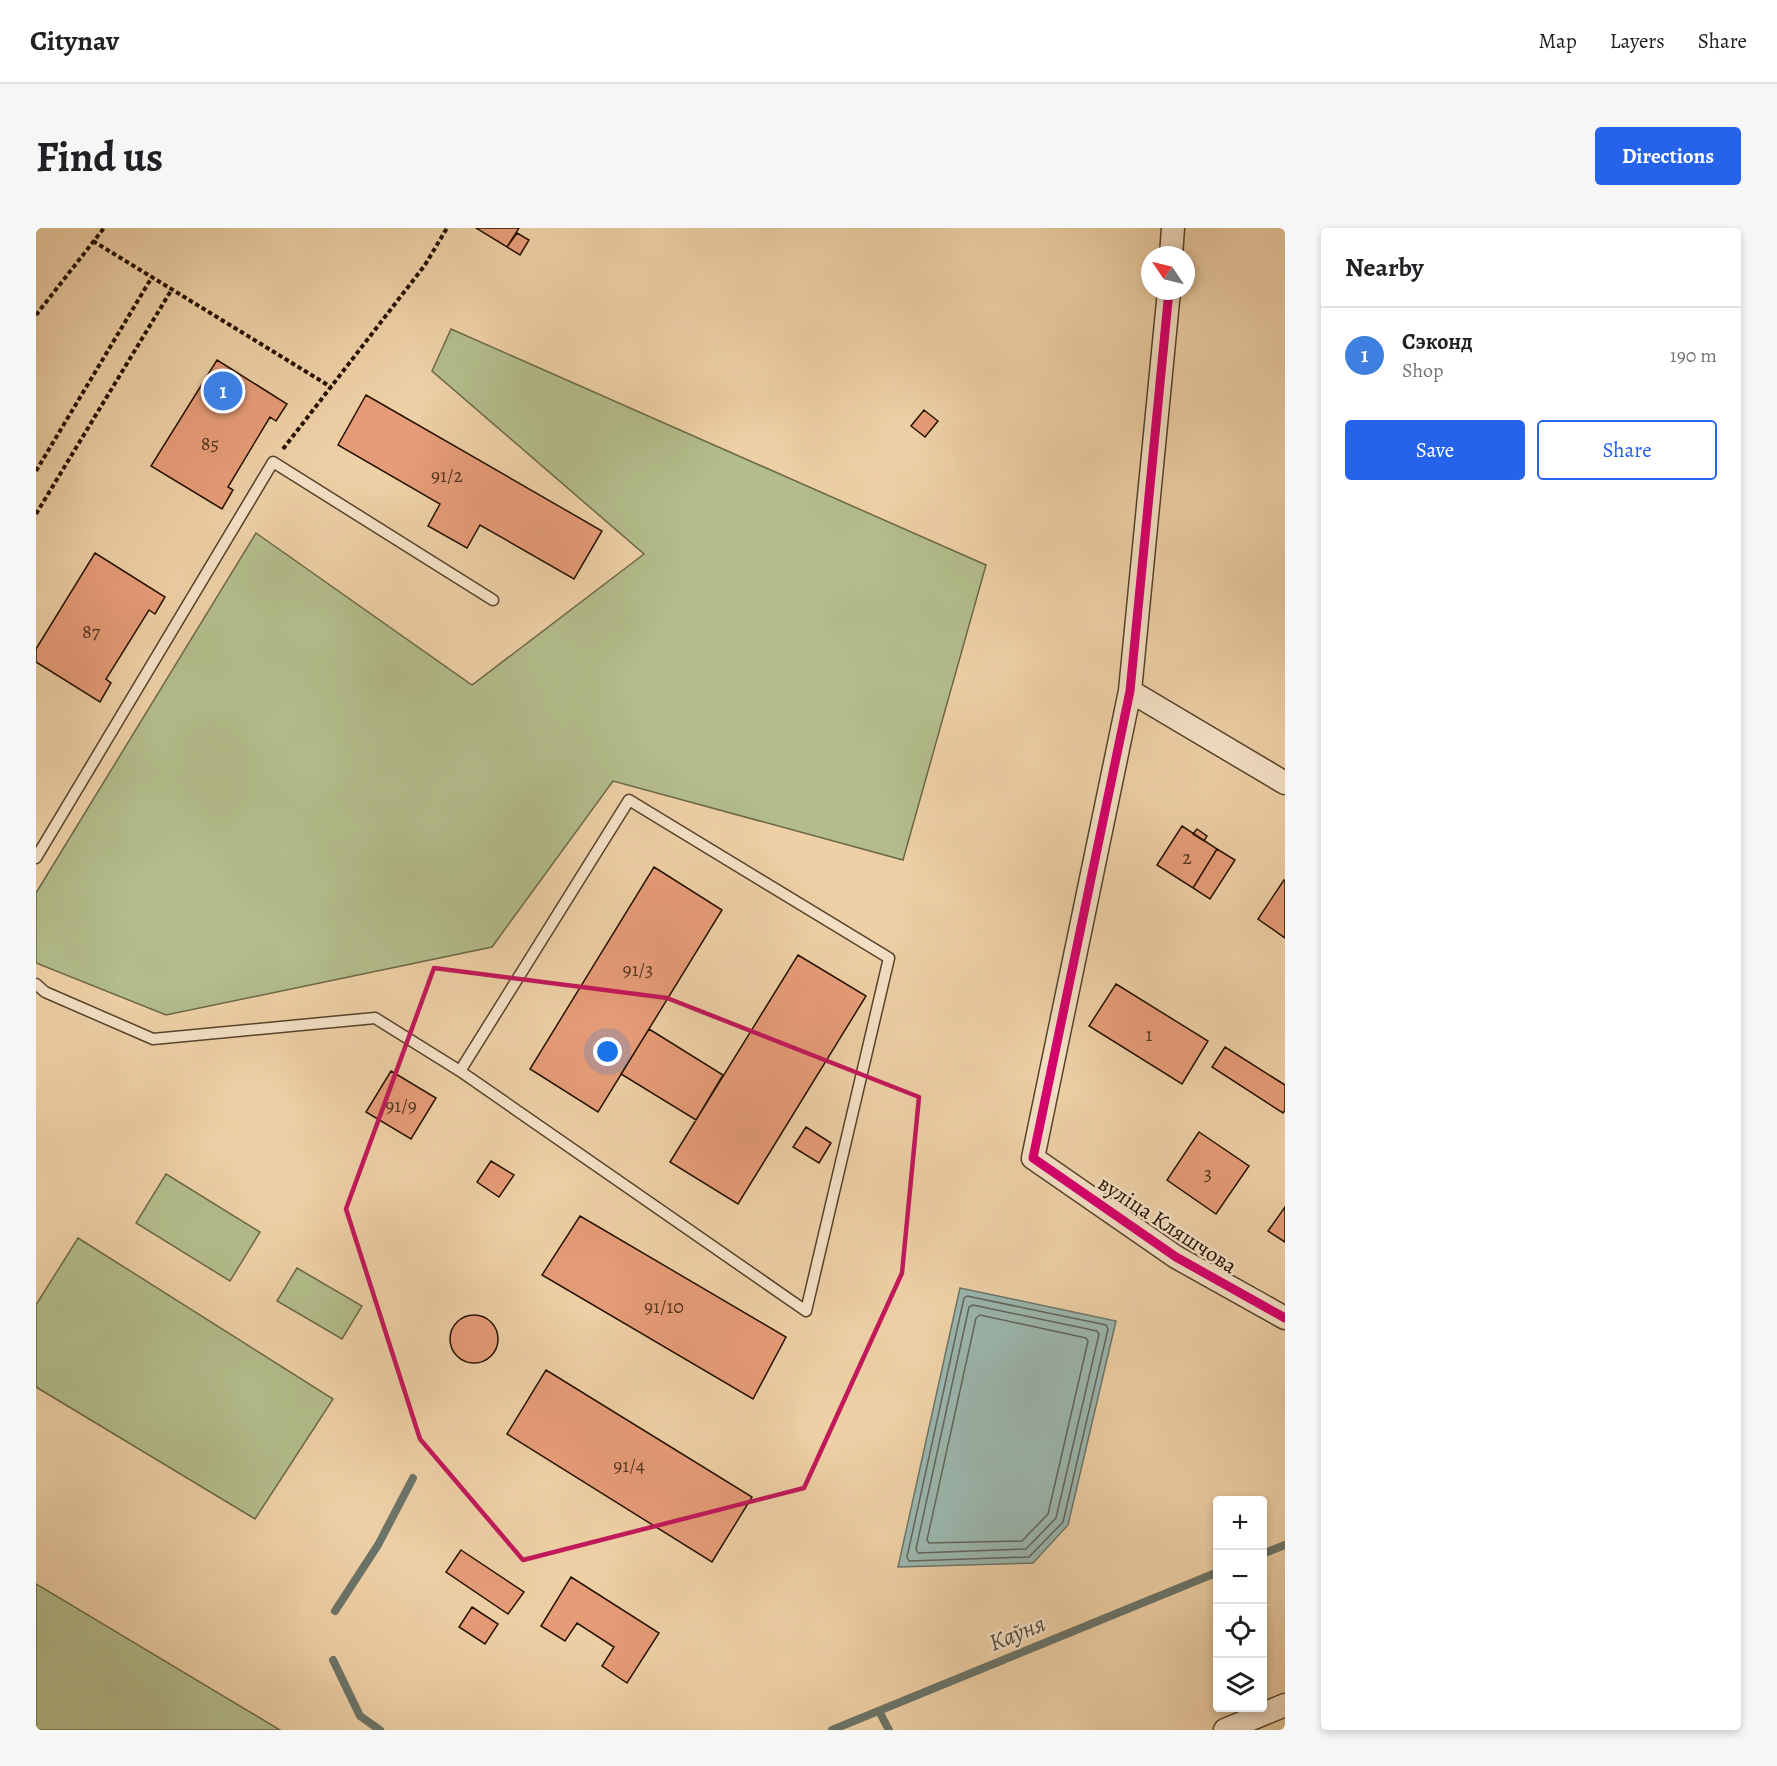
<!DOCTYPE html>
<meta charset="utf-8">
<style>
:root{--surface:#fff;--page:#f6f6f6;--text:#202124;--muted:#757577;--line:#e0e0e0;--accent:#2563eb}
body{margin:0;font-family:Alegreya,serif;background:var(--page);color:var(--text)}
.controls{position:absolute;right:18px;bottom:18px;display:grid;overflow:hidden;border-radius:6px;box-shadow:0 3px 9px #0003}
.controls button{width:54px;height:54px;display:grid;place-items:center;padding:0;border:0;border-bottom:2px solid var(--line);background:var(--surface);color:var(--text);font:30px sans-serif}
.compass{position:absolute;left:1105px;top:18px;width:54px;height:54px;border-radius:50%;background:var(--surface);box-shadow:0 3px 9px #0003;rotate:305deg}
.you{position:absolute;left:572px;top:824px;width:21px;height:21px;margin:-15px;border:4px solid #fff;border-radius:50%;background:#1a73e8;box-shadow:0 0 0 9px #1a73e833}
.badge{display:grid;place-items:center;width:39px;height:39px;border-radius:50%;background:var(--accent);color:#fff;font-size:20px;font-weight:700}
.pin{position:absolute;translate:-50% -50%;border:3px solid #fff;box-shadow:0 2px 6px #0006}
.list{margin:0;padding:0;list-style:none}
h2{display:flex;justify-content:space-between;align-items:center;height:78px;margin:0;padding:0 24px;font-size:26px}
h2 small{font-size:20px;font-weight:400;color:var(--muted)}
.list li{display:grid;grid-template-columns:39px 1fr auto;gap:18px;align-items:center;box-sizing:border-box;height:96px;padding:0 24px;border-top:2px solid var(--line)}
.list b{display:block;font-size:22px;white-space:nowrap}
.list p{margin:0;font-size:20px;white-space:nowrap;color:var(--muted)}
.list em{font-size:20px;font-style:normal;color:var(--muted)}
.actions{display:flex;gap:12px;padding:18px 24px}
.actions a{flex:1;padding:14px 0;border:2px solid var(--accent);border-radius:6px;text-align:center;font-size:21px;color:var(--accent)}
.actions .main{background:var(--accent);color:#fff}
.icon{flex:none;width:33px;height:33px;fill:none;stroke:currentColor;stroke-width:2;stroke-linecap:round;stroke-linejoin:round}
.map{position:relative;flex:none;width:1249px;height:1502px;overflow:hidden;border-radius:6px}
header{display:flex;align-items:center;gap:36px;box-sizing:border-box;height:84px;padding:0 30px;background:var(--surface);border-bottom:2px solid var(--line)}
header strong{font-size:28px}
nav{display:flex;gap:33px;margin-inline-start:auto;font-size:21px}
.intro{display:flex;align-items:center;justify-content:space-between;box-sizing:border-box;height:144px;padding:0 36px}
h1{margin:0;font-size:42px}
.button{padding:15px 27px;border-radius:6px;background:var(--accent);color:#fff;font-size:21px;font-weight:700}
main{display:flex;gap:36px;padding:0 36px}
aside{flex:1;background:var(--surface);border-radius:6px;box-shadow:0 3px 9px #0003}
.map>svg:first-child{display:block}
.green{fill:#b3bc8b;stroke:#6c6746;stroke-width:1.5}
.water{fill:#9bb6ae;stroke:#6b7469;stroke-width:1.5}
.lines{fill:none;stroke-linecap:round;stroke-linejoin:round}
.shore{stroke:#606458;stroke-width:1.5}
.stream{stroke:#6b7469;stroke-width:8}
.building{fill:#e69c78;stroke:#241201;stroke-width:1.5}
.service-casing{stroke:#56422a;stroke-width:13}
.minor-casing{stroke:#56422a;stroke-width:25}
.path{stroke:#241201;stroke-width:4;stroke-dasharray:4.5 3;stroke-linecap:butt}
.service{stroke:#f4e0c5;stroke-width:10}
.minor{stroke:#f4e0c5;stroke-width:22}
.cycleway-casing{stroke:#f4e0c5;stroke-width:13}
.cycleway{stroke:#d6006c;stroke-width:9}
.marked{fill:none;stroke:#c2185b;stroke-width:4.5;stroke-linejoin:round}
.labels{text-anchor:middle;stroke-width:5;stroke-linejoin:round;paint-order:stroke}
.number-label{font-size:20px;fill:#54341f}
.street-label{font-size:22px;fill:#241201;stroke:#f4e0c5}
.water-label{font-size:24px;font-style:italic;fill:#4e4b3e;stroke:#f4e0c5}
</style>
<header>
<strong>Citynav</strong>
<nav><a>Map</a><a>Layers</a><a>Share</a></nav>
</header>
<div class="intro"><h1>Find us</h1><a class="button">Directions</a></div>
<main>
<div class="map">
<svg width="1249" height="1502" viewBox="0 0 1249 1502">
<rect width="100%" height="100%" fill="#eed0a6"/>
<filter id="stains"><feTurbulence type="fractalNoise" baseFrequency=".00333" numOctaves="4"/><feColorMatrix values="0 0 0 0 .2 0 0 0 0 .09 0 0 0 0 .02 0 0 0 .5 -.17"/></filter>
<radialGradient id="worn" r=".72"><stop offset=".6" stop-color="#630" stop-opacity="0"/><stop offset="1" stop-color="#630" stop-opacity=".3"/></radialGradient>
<path class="green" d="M 415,101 L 950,337 L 867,632 L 577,553 L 456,719 L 130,787 L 0,735 L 0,665 L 220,305 L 436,457 L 608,326 L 396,143 Z
M 130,946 L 224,1004 L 194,1053 L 100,995 Z
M 42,1010 L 297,1171 L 219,1291 L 0,1159 L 0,1077 Z
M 261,1040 L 326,1078 L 306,1111 L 241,1073 Z
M 0,1356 L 244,1502 L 0,1502 Z"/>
<path class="water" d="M 924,1060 L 1080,1093 L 1032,1297 L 997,1335 L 862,1339 Z"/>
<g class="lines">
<path class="shore" d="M 931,1068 L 1070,1097 L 1072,1101 L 1027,1294 L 993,1329 L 873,1333 L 871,1329 L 928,1070 Z
M 937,1077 L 1061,1103 L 1063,1106 L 1020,1290 L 990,1321 L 882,1325 L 880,1321 L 933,1079 Z
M 944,1087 L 1050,1110 L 1052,1113 L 1012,1286 L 986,1313 L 893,1315 L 891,1312 L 940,1090 Z"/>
<path class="stream" d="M 1226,1326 L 1249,1317
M 299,1383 L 342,1317 L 377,1250
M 297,1432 L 324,1488 L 344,1502
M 843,1483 L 853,1502
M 796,1502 L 1182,1344"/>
</g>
<path class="building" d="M 440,0 L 483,0 L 471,19 Z
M 481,5 L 493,12 L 484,27 L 471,19 Z
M 181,132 L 251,176 L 240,193 L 234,189 L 192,259 L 197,262 L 186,281 L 115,238 Z
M 330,167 L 566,303 L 538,351 L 444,297 L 431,320 L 392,298 L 404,276 L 302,217 Z
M 888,182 L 902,193 L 889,209 L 875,198 Z
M 59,325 L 129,369 L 119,386 L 113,382 L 70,451 L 75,455 L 64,474 L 0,434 L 0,421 Z
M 1146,598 L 1181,621 L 1157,660 L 1121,637 Z
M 1161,601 L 1171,608 L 1168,613 L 1157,606 Z
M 1181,621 L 1199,632 L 1174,671 L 1157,660 Z
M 618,639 L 686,682 L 562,884 L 494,841 Z
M 1248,652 L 1249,653 L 1249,710 L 1222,691 Z
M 762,727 L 830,768 L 702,976 L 634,934 Z
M 1080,756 L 1172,813 L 1146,856 L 1053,798 Z
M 613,801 L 687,847 L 660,892 L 585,846 Z
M 1189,819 L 1249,857 L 1249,882 L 1247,885 L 1176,839 Z
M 355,843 L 400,870 L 375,911 L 330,884 Z
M 770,899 L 795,915 L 783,935 L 757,919 Z
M 1163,904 L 1213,938 L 1180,986 L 1131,952 Z
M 455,933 L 478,947 L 463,969 L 441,954 Z
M 1249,979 L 1249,1014 L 1232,1003 Z
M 544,988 L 750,1109 L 717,1171 L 506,1047 Z
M414 1111a24 24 0 1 1 48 0a24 24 0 1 1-48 0Z
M 510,1142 L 716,1269 L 676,1334 L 471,1206 Z
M 425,1322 L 488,1364 L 472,1386 L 410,1344 Z
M 535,1349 L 623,1405 L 591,1455 L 566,1438 L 578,1419 L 541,1395 L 529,1413 L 505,1398 Z
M 436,1379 L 462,1396 L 449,1416 L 423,1399 Z"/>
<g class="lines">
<defs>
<path id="service" d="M 0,630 L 237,234 L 457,372
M 0,756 L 9,764 L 117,811 L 339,790 L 424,843 L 770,1083 L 853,730 L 593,572 L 424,843"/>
<path id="minor" d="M 1135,27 L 1137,0
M 1133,63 L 1094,463 L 997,930 L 1140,1029 L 1249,1090
M 1094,463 L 1249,555
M 1189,1502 L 1249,1477"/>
</defs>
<use href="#service" class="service-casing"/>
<use href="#minor" class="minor-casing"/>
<path class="path" d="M 57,13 L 295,159
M 0,87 L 68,0
M 247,221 L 389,37 L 411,0
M 0,243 L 116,49
M 0,286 L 136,61"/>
<use href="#service" class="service"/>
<use href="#minor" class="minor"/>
<defs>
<path id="cycleway" d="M 1133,63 L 1094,463 L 997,930 L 1140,1029 L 1249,1090"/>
</defs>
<use href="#cycleway" class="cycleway-casing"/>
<use href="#cycleway" class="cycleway"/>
</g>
<path class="marked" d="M 398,740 L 631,770 L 883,869 L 866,1045 L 768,1260 L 487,1332 L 384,1211 L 310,981 Z"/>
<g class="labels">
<g class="number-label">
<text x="174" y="222">85</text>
<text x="411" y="254">91/2</text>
<text x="55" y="410">87</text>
<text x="1151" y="636">2</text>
<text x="602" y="748">91/3</text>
<text x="1113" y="813">1</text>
<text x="365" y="884">91/9</text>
<text x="1172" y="952">3</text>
<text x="628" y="1085">91/10</text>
<text x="593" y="1244">91/4</text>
</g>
<g class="street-label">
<text transform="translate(1132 996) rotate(33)" y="8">вуліца Кляшчова</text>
</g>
<g class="water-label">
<text transform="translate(981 1405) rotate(-22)" y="8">Каўня</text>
</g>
</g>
<rect width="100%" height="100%" filter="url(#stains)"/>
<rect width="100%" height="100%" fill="url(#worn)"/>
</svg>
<div class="controls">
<button>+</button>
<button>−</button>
<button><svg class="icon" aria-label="locate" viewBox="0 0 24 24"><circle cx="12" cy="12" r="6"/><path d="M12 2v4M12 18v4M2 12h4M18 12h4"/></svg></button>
<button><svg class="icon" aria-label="layers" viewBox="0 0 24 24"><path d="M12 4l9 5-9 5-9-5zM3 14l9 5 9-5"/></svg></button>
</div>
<svg class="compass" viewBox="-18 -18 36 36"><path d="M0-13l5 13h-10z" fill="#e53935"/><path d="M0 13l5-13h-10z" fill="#757577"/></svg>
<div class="you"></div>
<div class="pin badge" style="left:187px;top:163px;background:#3f7fe0">1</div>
</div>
<aside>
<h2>Nearby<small></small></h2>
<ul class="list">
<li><span class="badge" style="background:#3f7fe0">1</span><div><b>Сэконд</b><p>Shop</p></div><em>190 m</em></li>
</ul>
<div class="actions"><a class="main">Save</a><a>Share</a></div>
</aside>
</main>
